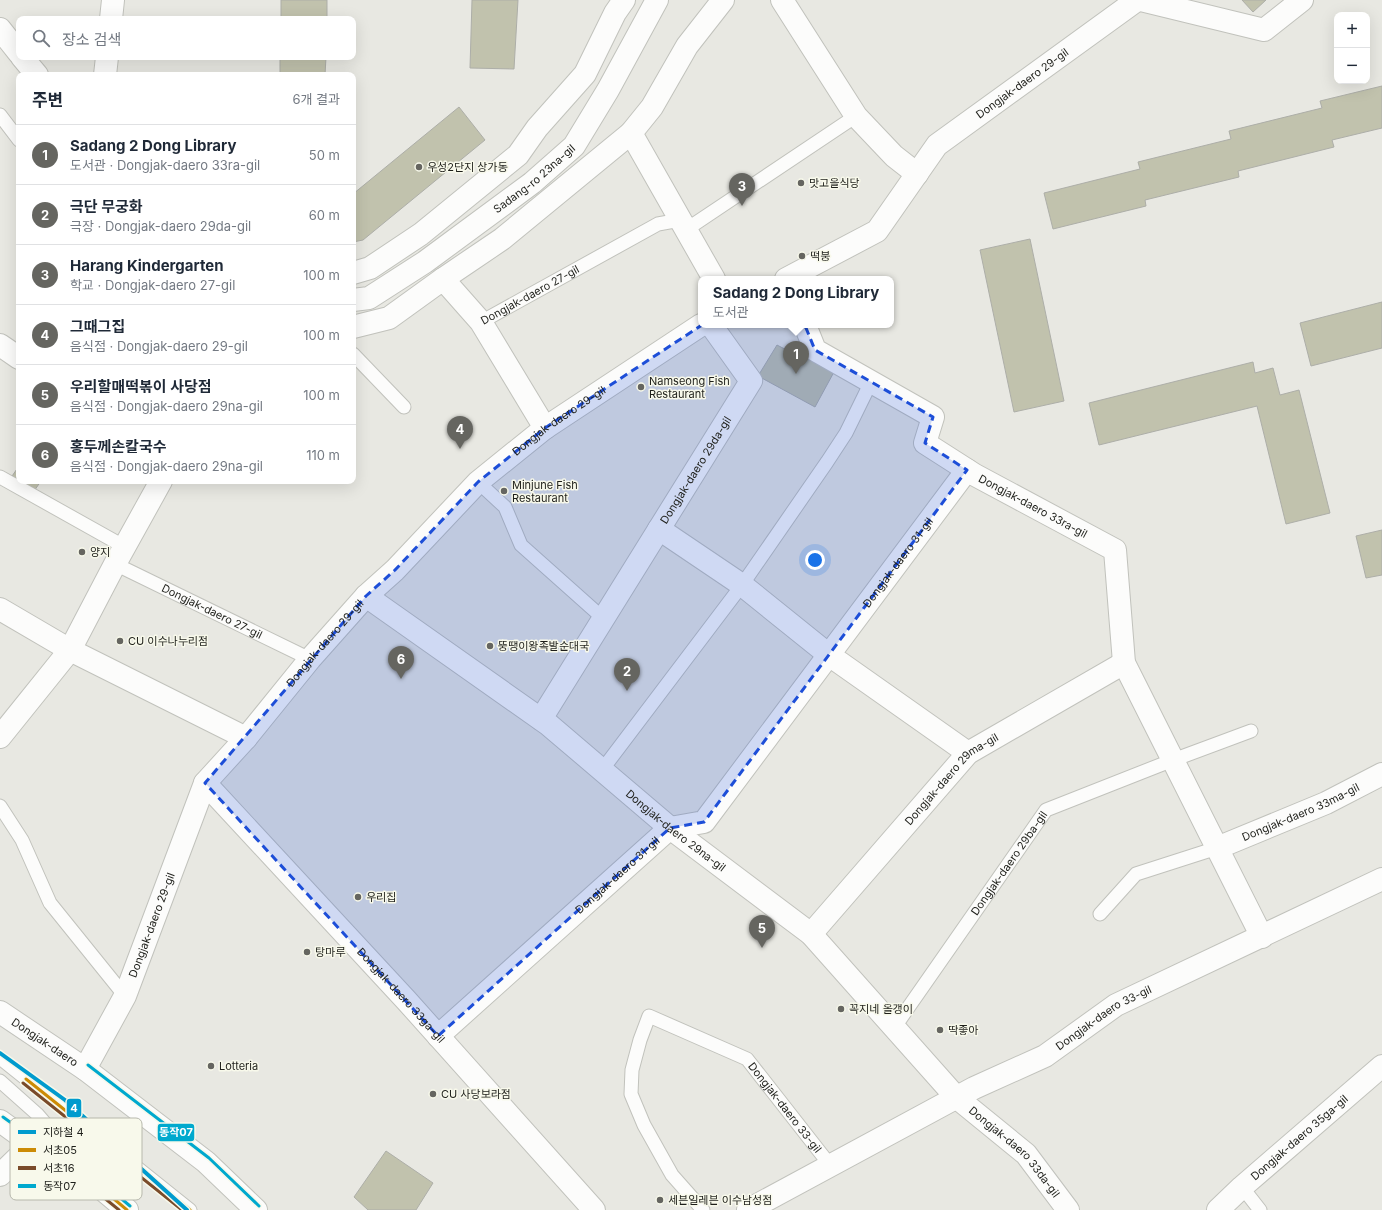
<!DOCTYPE html>
<html lang="ko">
<meta charset="utf-8">
<style>
:root{--surface:#fff;--page:#f2f2f3;--text:#1f2937;--muted:#747a83;--line:#e0e1e3;--accent:#656560}
body{margin:0;font-family:Inter,"Noto Sans KR",sans-serif;background:var(--page);color:var(--text)}
.controls{position:absolute;right:12px;top:12px;display:grid;overflow:hidden;border-radius:8px;box-shadow:0 4px 16px #0002}
.controls button{width:36px;height:36px;display:grid;place-items:center;padding:0;border:0;border-bottom:1px solid var(--line);background:var(--surface);color:var(--text);font:20px sans-serif}
.you{position:absolute;left:815px;top:560px;width:14px;height:14px;margin:-10px;border:3px solid #fff;border-radius:50%;background:#1a73e8;box-shadow:0 0 0 6px #1a73e833}
.badge{display:grid;place-items:center;width:26px;height:26px;border-radius:50%;background:var(--accent);color:#fff;font-size:13px;font-weight:700}
.pin{position:absolute;translate:-50% -33px;filter:drop-shadow(0 1px 2px #0008)}
.pin::after{content:'';position:absolute;top:21px;width:14px;height:12px;background:inherit;clip-path:polygon(0 0,100% 0,50% 100%)}
.popup{position:absolute;left:698px;top:276px;width:196px;height:52px;box-sizing:border-box;display:grid;place-content:center;border-radius:8px;background:var(--surface);filter:drop-shadow(0 1px 3px #0005);font-size:13px;white-space:nowrap;color:var(--muted)}
.popup b{font-size:15px;color:var(--text)}
.popup::after{content:'';position:absolute;left:50%;top:100%;margin-left:-8px;border:8px solid transparent;border-top-color:var(--surface)}
.list{margin:0;padding:0;list-style:none}
h2{display:flex;justify-content:space-between;align-items:center;height:52px;margin:0;padding:0 16px;font-size:17px}
h2 small{font-size:13px;font-weight:400;color:var(--muted)}
.list li{display:grid;grid-template-columns:26px 1fr auto;gap:12px;align-items:center;box-sizing:border-box;height:60px;padding:0 16px;border-top:1px solid var(--line)}
.list b{display:block;font-size:15px;white-space:nowrap}
.list p{margin:0;font-size:13px;white-space:nowrap;color:var(--muted)}
.list em{font-size:13px;font-style:normal;color:var(--muted)}
.icon{flex:none;width:22px;height:22px;fill:none;stroke:currentColor;stroke-width:2;stroke-linecap:round;stroke-linejoin:round}
.map{position:relative;flex:none;width:1382px;height:1210px;overflow:hidden}
.search{position:absolute;background:var(--surface);box-shadow:0 4px 16px #0002;left:16px;top:16px;width:340px;height:44px;display:flex;align-items:center;gap:10px;box-sizing:border-box;padding:0 14px;border-radius:8px;color:var(--muted);font-size:15px}
.panel{position:absolute;background:var(--surface);box-shadow:0 4px 16px #0002;left:16px;top:72px;width:340px;height:412px;border-radius:8px}
.map>svg:first-child{display:block}
.building{fill:#c1c2ad;stroke:#adaea8}
.lines{fill:none;stroke-linecap:round;stroke-linejoin:round}
.lane-casing{stroke:#c1c2bc;stroke-width:15}
.street-casing{stroke:#c1c2bc;stroke-width:24}
.primary-casing{stroke:#c1c2bc;stroke-width:24}
.lane{stroke:#fcfcfb;stroke-width:13}
.street{stroke:#fcfcfb;stroke-width:22}
.primary{stroke:#fcfcfb;stroke-width:22}
.bus-1-casing{stroke:#f8f9eb;stroke-width:6}
.bus-2-casing{stroke:#f8f9eb;stroke-width:6}
.bus-3-casing{stroke:#f8f9eb;stroke-width:6}
.bus-1{stroke:#cc8b05;stroke-width:3}
.bus-2{stroke:#7a4b2a;stroke-width:3}
.bus-3{stroke:#00a9ce;stroke-width:3}
.metro-1-casing{stroke:#f8f9eb;stroke-width:7}
.metro-1{stroke:#009bce;stroke-width:4}
.marked{fill:#1d4ed8;fill-opacity:0.2;stroke:#1d4ed8;stroke-width:3;stroke-dasharray:8 5;stroke-linejoin:round}
.poi-dot{fill:#656560;stroke:#f8f9eb;stroke-width:1.5}
.labels{text-anchor:middle;stroke-width:3;stroke-linejoin:round;paint-order:stroke}
.street-label{font-size:11px;fill:#1e1f1a;stroke:#f8f9eb}
.poi-label{font-size:11px;fill:#1e1f1a;stroke:#f8f9eb;text-anchor:start}
.key{fill:#f8f9eb;stroke:#b7b8ac;stroke-width:1}
.key-label{font-size:11px;fill:#1e1f1a}
.line-badge{stroke:#f8f9eb;stroke-width:1.5}
.badge-label{font-size:11px;text-anchor:middle;font-weight:bold;fill:#fff}
</style>
<div class="map">
<svg width="1382" height="1210" viewBox="0 0 1382 1210">
<rect width="100%" height="100%" fill="#e8e8e2"/>
<path class="building" d="M 281,0 L 327,0 L 327,19 L 281,19 Z
M 472,0 L 518,0 L 514,69 L 470,68 Z
M 1242,0 L 1266,0 L 1253,12 Z
M 280,57 L 326,57 L 325,75 L 280,75 Z
M 1382,86 L 1382,128 L 1332,140 L 1334,147 L 1238,171 L 1239,177 L 1145,200 L 1146,206 L 1053,229 L 1044,193 L 1140,169 L 1138,162 L 1231,139 L 1229,131 L 1322,108 L 1320,101 Z
M 459,107 L 485,140 L 363,240 L 353,242 L 353,194 Z
M 1030,239 L 1064,401 L 1014,412 L 980,250 Z
M 1382,302 L 1382,348 L 1311,366 L 1300,323 Z
M 777,345 L 800,357 L 805,355 L 834,372 L 815,407 L 758,376 Z
M 1253,362 L 1255,373 L 1273,368 L 1280,395 L 1299,390 L 1330,513 L 1286,524 L 1257,406 L 1099,445 L 1089,403 Z
M 19,466 L 19,481 L 41,481 L 32,494 L 10,479 Z
M 1382,530 L 1382,575 L 1366,578 L 1356,536 Z
M 386,1151 L 433,1183 L 416,1210 L 368,1210 L 354,1197 Z"/>
<g class="lines">
<defs>
<g id="lane">
<path d="M 0,115 L 19,140"/>
<path id="s1" d="M 481,322 L 658,224 L 680,220 L 693,225 L 856,116"/>
<path d="M 353,354 L 404,407"/>
<path d="M 0,477 L 125,547"/>
<path d="M 478,482 L 505,507 L 521,545 L 604,619"/>
<path id="s2" d="M 115,564 L 310,659"/>
<path d="M 602,770 L 742,585 L 827,462 L 846,433 L 871,382"/>
<path d="M 0,806 L 22,840 L 50,903 L 125,996"/>
<path d="M 1100,914 L 1136,874 L 1217,848"/>
<path id="s3" d="M 894,1028 L 1046,810 L 1173,760 L 1251,731"/>
<path d="M 0,1058 L 190,1210"/>
<path d="M 0,1081 L 37,1114 L 87,1172"/>
<path d="M 1242,1187 L 1260,1210"/>
<path id="s4" d="M 703,1210 L 672,1175 L 644,1125 L 631,1094 L 632,1070 L 640,1040 L 649,1016 L 747,1059 L 830,1165"/>
</g>
<g id="street">
<path d="M 782,0 L 856,116 L 894,156 L 917,174"/>
<path d="M 1141,0 L 1264,30 L 1302,0"/>
<path d="M 111,19 L 113,0"/>
<path d="M 0,29 L 19,53"/>
<path d="M 22,57 L 37,75"/>
<path d="M 105,75 L 107,57"/>
<path d="M 353,273 L 370,268 L 421,234 L 518,155 L 537,128 L 585,74 L 615,13 L 624,0"/>
<path d="M 443,279 L 502,239 L 631,133"/>
<path d="M 714,279 L 631,133 L 652,107 L 687,46 L 723,0"/>
<path id="s5" d="M 786,279 L 877,231 L 937,145 L 1137,0"/>
<path id="s6" d="M 353,300 L 369,298 L 425,262 L 532,183 L 574,146 L 608,90 L 657,0"/>
<path id="s7" d="M 805,325 L 815,350 L 933,417 L 925,443 L 975,475 L 1115,550 L 1124,663 L 1262,937"/>
<path d="M 353,327 L 389,318 L 443,279 L 481,322 L 545,428"/>
<path d="M 0,345 L 19,358"/>
<path d="M 659,529 L 742,585 L 829,655 L 968,753"/>
<path id="s8" d="M 366,596 L 549,725 L 670,828 L 811,934 L 956,1097 L 1026,1154 L 1068,1210"/>
<path d="M 0,609 L 70,650 L 246,738"/>
<path id="s9" d="M 541,719 L 751,381 L 711,325"/>
<path d="M 0,737 L 70,650 L 115,564 L 161,481"/>
<path id="s10" d="M 205,783 L 406,1000 L 594,1210"/>
<path id="s11" d="M 1217,848 L 1326,803 L 1382,774"/>
<path id="s12" d="M 811,934 L 968,753 L 1124,663"/>
<path id="s13" d="M 438,1036 L 670,828 L 704,822 L 967,470"/>
<path id="s14" d="M 85,1069 L 125,996 L 205,783 L 246,738 L 310,659 L 366,596 L 395,570 L 478,482 L 545,428 L 701,325"/>
<path d="M 0,1175 L 32,1144"/>
<path id="s15" d="M 748,1210 L 974,1088 L 1045,1056 L 1116,1005 L 1382,879"/>
<path id="s16" d="M 1218,1210 L 1242,1187 L 1382,1066"/>
</g>
<g id="primary">
<path id="s17" d="M 0,1012 L 85,1069 L 206,1162 L 256,1210"/>
<path d="M 0,1121 L 32,1144 L 101,1188 L 127,1210"/>
</g>
</defs>
<use href="#lane" class="lane-casing"/>
<use href="#street" class="street-casing"/>
<use href="#primary" class="primary-casing"/>
<use href="#lane" class="lane"/>
<use href="#street" class="street"/>
<use href="#primary" class="primary"/>
<defs>
<path id="bus-1" d="M 26,1079 L 190,1210
M 47,1125 L 101,1188 L 127,1210"/>
<path id="bus-2" d="M 23,1083 L 182,1210
M 43,1128 L 97,1192 L 119,1210"/>
<path id="bus-3" d="M 88,1065 L 209,1158 L 259,1206
M 3,1117 L 35,1140 L 104,1184 L 130,1206"/>
</defs>
<use href="#bus-1" class="bus-1-casing"/>
<use href="#bus-2" class="bus-2-casing"/>
<use href="#bus-3" class="bus-3-casing"/>
<use href="#bus-1" class="bus-1"/>
<use href="#bus-2" class="bus-2"/>
<use href="#bus-3" class="bus-3"/>
<defs>
<path id="metro-1" d="M 0,1053 L 65,1100 L 187,1210"/>
</defs>
<use href="#metro-1" class="metro-1-casing"/>
<use href="#metro-1" class="metro-1"/>
</g>
<path class="marked" d="M 786,279 L 815,350 L 933,417 L 925,443 L 967,470 L 704,822 L 670,828 L 438,1036 L 205,783 L 366,596 L 395,570 L 478,482 L 545,428 L 708,321 Z"/>
<g class="poi-dot">
<circle cx="419" cy="167" r="4"/>
<circle cx="801" cy="183" r="4"/>
<circle cx="802" cy="256" r="4"/>
<circle cx="641" cy="387" r="4"/>
<circle cx="504" cy="491" r="4"/>
<circle cx="82" cy="552" r="4"/>
<circle cx="120" cy="641" r="4"/>
<circle cx="490" cy="646" r="4"/>
<circle cx="358" cy="897" r="4"/>
<circle cx="307" cy="952" r="4"/>
<circle cx="841" cy="1009" r="4"/>
<circle cx="940" cy="1030" r="4"/>
<circle cx="211" cy="1066" r="4"/>
<circle cx="433" cy="1094" r="4"/>
<circle cx="660" cy="1200" r="4"/>
</g>
<g class="labels">
<g class="street-label">
<text dy="4" stroke="none"><textPath href="#s5" startOffset="313">Dongjak-daero 29-gil</textPath></text>
<text dy="4" stroke="none"><textPath href="#s6" startOffset="220">Sadang-ro 23na-gil</textPath></text>
<text dy="4" stroke="none"><textPath href="#s1" startOffset="56">Dongjak-daero 27-gil</textPath></text>
<text dy="4" stroke="none"><textPath href="#s14" startOffset="819">Dongjak-daero 29-gil</textPath></text>
<text dy="4" stroke="none"><textPath href="#s9" startOffset="293">Dongjak-daero 29da-gil</textPath></text>
<text dy="4" stroke="none"><textPath href="#s7" startOffset="315">Dongjak-daero 33ra-gil</textPath></text>
<text dy="4" stroke="none"><textPath href="#s13" startOffset="670">Dongjak-daero 31-gil</textPath></text>
<text dy="4" stroke="none"><textPath href="#s2" startOffset="108">Dongjak-daero 27-gil</textPath></text>
<text dy="4" stroke="none"><textPath href="#s14" startOffset="495">Dongjak-daero 29-gil</textPath></text>
<text dy="4" stroke="none"><textPath href="#s12" startOffset="210">Dongjak-daero 29ma-gil</textPath></text>
<text dy="4" stroke="none"><textPath href="#s11" startOffset="91">Dongjak-daero 33ma-gil</textPath></text>
<text dy="4" stroke="none"><textPath href="#s8" startOffset="389">Dongjak-daero 29na-gil</textPath></text>
<text dy="4" stroke="none"><textPath href="#s3" startOffset="201">Dongjak-daero 29ba-gil</textPath></text>
<text dy="4" stroke="none"><textPath href="#s13" startOffset="241">Dongjak-daero 31-gil</textPath></text>
<text dy="4" stroke="none"><textPath href="#s14" startOffset="159">Dongjak-daero 29-gil</textPath></text>
<text dy="4" stroke="none"><textPath href="#s10" startOffset="289">Dongjak-daero 33ga-gil</textPath></text>
<text dy="4" stroke="none"><textPath href="#s15" startOffset="405">Dongjak-daero 33-gil</textPath></text>
<text dy="4" stroke="none"><textPath href="#s17" startOffset="54">Dongjak-daero</textPath></text>
<text dy="4" stroke="none"><textPath href="#s4" startOffset="387">Dongjak-daero 33-gil</textPath></text>
<text dy="4" stroke="none"><textPath href="#s16" startOffset="109">Dongjak-daero 35ga-gil</textPath></text>
<text dy="4" stroke="none"><textPath href="#s8" startOffset="858">Dongjak-daero 33da-gil</textPath></text>
</g>
<g class="poi-label">
<text x="427" y="171">우성2단지 상가동</text>
<text x="809" y="187">맛고을식당</text>
<text x="810" y="260">떡붕</text>
<text x="649" y="385">Namseong Fish<tspan x="649" dy="13">Restaurant</tspan></text>
<text x="512" y="489">Minjune Fish<tspan x="512" dy="13">Restaurant</tspan></text>
<text x="90" y="556">양지</text>
<text x="128" y="645">CU 이수나누리점</text>
<text x="498" y="650">뚱땡이왕족발순대국</text>
<text x="366" y="901">우리집</text>
<text x="315" y="956">탕마루</text>
<text x="849" y="1013">꼭지네 올갱이</text>
<text x="948" y="1034">딱좋아</text>
<text x="219" y="1070">Lotteria</text>
<text x="441" y="1098">CU 사당보라점</text>
<text x="668" y="1204">세븐일레븐 이수남성점</text>
</g>
</g>
<rect x="10" y="1118" width="132" height="82" rx="6" class="key"/>
<rect x="18" y="1130" width="18" height="4" fill="#009bce"/>
<rect x="18" y="1148" width="18" height="4" fill="#cc8b05"/>
<rect x="18" y="1166" width="18" height="4" fill="#7a4b2a"/>
<rect x="18" y="1184" width="18" height="4" fill="#00a9ce"/>
<g class="key-label">
<text x="43" y="1136">지하철 4</text>
<text x="43" y="1154">서초05</text>
<text x="43" y="1172">서초16</text>
<text x="43" y="1190">동작07</text>
</g>
<g class="line-badge">
<rect x="66" y="1098" width="16" height="20" rx="4" fill="#009bce"/>
<rect x="157" y="1123" width="38" height="19" rx="4" fill="#00a9ce"/>
</g>
<g class="badge-label">
<text x="74" y="1112">4</text>
<text x="176" y="1136">동작07</text>
</g>
</svg>
<div class="controls">
<button>+</button>
<button>−</button>
</div>
<div class="you"></div>
<div class="pin badge" style="left:796px;top:374px">1</div>
<div class="popup"><b>Sadang 2 Dong Library</b>도서관</div>
<div class="pin badge" style="left:627px;top:691px">2</div>
<div class="pin badge" style="left:742px;top:206px">3</div>
<div class="pin badge" style="left:460px;top:449px">4</div>
<div class="pin badge" style="left:762px;top:948px">5</div>
<div class="pin badge" style="left:401px;top:679px">6</div>
<div class="search"><svg class="icon" aria-label="search" viewBox="0 0 24 24"><circle cx="10" cy="10" r="6"/><path d="M15 15l6 6"/></svg>장소 검색</div>
<section class="panel">
<h2>주변<small>6개 결과</small></h2>
<ul class="list">
<li><span class="badge">1</span><div><b>Sadang 2 Dong Library</b><p>도서관 · Dongjak-daero 33ra-gil</p></div><em>50 m</em></li>
<li><span class="badge">2</span><div><b>극단 무궁화</b><p>극장 · Dongjak-daero 29da-gil</p></div><em>60 m</em></li>
<li><span class="badge">3</span><div><b>Harang Kindergarten</b><p>학교 · Dongjak-daero 27-gil</p></div><em>100 m</em></li>
<li><span class="badge">4</span><div><b>그때그집</b><p>음식점 · Dongjak-daero 29-gil</p></div><em>100 m</em></li>
<li><span class="badge">5</span><div><b>우리할매떡볶이 사당점</b><p>음식점 · Dongjak-daero 29na-gil</p></div><em>100 m</em></li>
<li><span class="badge">6</span><div><b>홍두께손칼국수</b><p>음식점 · Dongjak-daero 29na-gil</p></div><em>110 m</em></li>
</ul>
</section>
</div>
